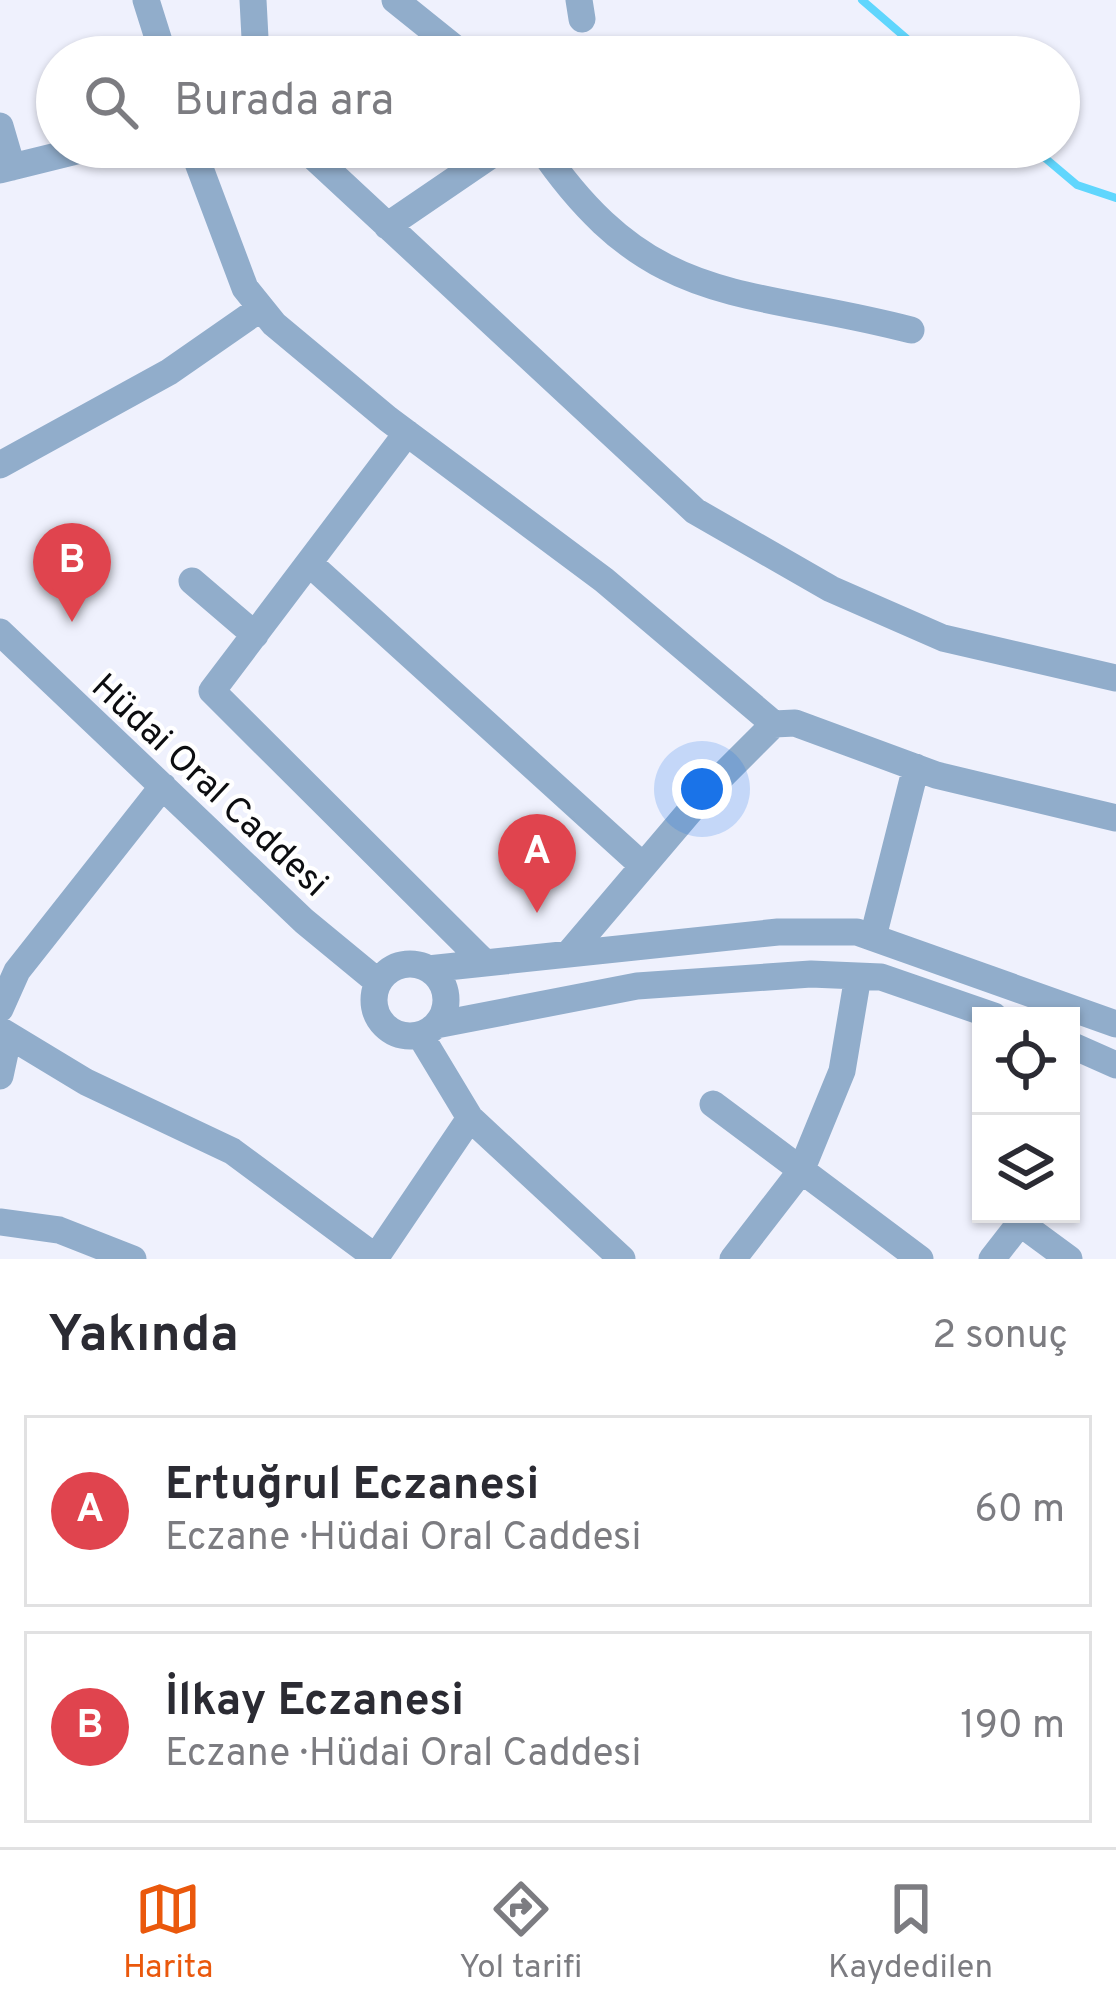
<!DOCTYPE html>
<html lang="tr">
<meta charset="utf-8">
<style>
:root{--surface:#fff;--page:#f2f2f3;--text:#2b2b33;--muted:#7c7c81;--line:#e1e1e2;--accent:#ea580c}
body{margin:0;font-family:Overpass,sans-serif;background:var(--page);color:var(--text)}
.controls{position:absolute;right:36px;bottom:36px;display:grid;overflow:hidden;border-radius:0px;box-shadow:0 3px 9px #0004}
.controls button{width:108px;height:108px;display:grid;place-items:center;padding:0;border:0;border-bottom:3px solid var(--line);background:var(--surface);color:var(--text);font:60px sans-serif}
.you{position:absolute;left:702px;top:789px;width:42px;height:42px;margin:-30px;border:9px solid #fff;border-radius:50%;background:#1a73e8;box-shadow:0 0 0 18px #1a73e833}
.badge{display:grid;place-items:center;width:78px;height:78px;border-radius:50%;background:var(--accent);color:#fff;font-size:39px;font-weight:700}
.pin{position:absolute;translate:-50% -99px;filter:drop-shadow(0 3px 6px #0008)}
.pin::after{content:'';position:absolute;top:63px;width:42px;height:36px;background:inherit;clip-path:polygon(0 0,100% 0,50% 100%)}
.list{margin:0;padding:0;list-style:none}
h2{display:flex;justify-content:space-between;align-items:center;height:156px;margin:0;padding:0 48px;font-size:51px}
h2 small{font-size:39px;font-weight:400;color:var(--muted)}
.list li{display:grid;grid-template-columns:78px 1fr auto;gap:36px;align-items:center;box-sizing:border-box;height:192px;margin:0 24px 24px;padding:0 24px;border:3px solid var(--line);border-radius:0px}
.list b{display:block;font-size:45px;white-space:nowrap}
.list p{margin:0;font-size:39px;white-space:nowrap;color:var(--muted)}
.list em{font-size:39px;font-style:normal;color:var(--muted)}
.icon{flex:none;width:66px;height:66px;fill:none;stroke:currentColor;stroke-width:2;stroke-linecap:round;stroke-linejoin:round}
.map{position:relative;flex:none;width:1116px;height:1259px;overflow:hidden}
.search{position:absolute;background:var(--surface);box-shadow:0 3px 9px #0004;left:36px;right:36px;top:36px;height:132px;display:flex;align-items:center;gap:30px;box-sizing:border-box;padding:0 42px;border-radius:66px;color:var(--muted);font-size:45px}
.sheet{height:588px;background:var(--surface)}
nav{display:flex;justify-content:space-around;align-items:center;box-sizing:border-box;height:168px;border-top:3px solid var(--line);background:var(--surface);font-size:33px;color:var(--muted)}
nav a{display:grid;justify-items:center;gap:6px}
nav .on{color:var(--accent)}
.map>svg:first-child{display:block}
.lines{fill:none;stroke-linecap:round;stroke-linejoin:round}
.stream{stroke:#60d6fd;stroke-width:8}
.minor{stroke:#91adcb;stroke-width:27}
.labels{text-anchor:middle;stroke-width:9;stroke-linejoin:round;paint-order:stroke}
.street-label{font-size:36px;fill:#0c0d10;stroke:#fff}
</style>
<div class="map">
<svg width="1116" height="1259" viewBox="0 0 1116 1259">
<rect width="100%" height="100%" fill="#eff1fd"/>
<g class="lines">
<path class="stream" d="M 862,0 L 928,57
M 1032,147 L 1077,185 L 1116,198"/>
<path class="minor" d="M 146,0 L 164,57
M 253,0 L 256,57
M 395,0 L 466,57
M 579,0 L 582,19
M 0,126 L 12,167
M 192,147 L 245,288 L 274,324 L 388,419 L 604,580 L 774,724
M 303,147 L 695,511 L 831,589 L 943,638 L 1116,678
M 540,147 C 651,310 742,286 911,330
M 0,170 L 93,147
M 387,226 L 503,147
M 407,433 L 212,691 L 482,960
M 0,465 L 169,372 L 261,308
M 309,563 L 643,866
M 192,581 L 255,635
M 0,632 L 304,921 L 378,982
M 873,937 L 916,767
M 571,951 L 707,791 L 774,724 L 795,723 L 936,775 L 1116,818
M374 1000a36 36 0 1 1 72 0a36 36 0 1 1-72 0Z
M 428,969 L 778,932 L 857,932 L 1116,1024
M 0,1009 L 17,971 L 163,786
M 436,1025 L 637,986 L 811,974 L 881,977 L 994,1016
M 0,1030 L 86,1082 L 232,1151 L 378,1259
M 420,1035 L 470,1118 L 622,1259
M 0,1042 L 5,1053 L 0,1076
M 1071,1045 L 1116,1065
M 713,1104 L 920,1259
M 1024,1214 L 1020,1223 L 1069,1259
M 0,1222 L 59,1230 L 133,1259
M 376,1257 L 470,1118
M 733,1259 L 801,1171 L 842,1071 L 858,976
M 992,1259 L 1020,1223"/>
</g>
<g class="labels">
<g class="street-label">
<text transform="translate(211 784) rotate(43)" y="13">Hüdai Oral Caddesi</text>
</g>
</g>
</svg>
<div class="controls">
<button><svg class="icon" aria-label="locate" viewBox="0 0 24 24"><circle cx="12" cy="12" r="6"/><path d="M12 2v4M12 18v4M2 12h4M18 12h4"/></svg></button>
<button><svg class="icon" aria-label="layers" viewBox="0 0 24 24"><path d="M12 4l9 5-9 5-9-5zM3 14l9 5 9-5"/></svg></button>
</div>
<div class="you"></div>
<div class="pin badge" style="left:537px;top:913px;background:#e0444e">A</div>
<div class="pin badge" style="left:72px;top:622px;background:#e0444e">B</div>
<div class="search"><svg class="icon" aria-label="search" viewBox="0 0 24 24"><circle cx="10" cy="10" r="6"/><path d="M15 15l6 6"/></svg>Burada ara</div>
</div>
<section class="sheet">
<h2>Yakında<small>2 sonuç</small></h2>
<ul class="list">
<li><span class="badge" style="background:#e0444e">A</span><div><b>Ertuğrul Eczanesi</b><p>Eczane · Hüdai Oral Caddesi</p></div><em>60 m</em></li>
<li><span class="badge" style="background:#e0444e">B</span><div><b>İlkay Eczanesi</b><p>Eczane · Hüdai Oral Caddesi</p></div><em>190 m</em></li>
</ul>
</section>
<nav>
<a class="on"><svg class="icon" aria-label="map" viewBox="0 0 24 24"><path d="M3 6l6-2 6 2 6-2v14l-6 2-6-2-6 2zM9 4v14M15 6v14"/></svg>Harita</a>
<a><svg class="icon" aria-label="directions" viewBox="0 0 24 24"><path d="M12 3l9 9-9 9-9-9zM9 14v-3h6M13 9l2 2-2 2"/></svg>Yol tarifi</a>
<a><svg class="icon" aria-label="saved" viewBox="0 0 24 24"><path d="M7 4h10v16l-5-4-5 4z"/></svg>Kaydedilen</a>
</nav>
